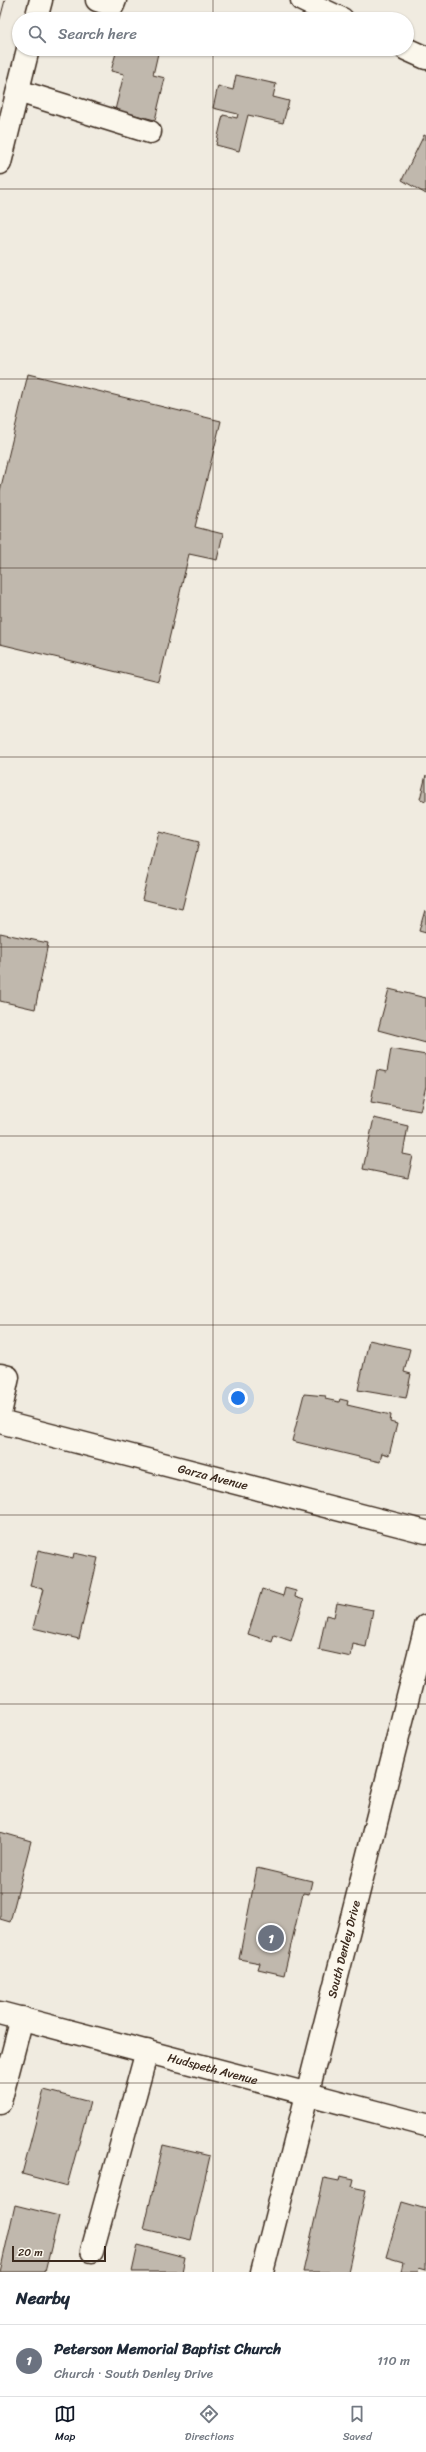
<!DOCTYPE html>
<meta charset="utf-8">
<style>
:root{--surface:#fff;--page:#f2f2f3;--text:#1f2937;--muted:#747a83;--line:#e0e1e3;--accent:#111827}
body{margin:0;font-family:Sriracha,sans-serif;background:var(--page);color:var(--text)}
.scale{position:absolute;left:12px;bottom:10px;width:94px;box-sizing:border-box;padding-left:4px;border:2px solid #3b2a1e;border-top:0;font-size:11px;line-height:14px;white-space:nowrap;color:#3b2a1e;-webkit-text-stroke:3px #fbf7ec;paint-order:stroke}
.you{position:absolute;left:238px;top:1398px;width:14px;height:14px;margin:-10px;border:3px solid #fff;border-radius:50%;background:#1a73e8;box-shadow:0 0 0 6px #1a73e833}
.badge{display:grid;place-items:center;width:26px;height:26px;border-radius:50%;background:var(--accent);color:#fff;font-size:13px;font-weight:700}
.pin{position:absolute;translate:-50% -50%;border:2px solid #fff;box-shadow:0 1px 4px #0006}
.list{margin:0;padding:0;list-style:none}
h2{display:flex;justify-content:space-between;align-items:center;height:52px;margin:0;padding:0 16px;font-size:17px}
h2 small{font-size:13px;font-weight:400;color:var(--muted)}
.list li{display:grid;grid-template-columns:26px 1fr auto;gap:12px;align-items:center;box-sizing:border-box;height:72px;padding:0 16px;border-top:1px solid var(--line)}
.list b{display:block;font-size:15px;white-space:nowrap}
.list p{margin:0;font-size:13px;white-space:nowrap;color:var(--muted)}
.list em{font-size:13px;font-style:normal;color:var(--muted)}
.icon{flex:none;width:22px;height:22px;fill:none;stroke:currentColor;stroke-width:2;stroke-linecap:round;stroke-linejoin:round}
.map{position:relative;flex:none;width:426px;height:2272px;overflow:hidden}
.search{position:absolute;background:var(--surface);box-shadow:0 1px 3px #0004;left:12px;right:12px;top:12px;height:44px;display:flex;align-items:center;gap:10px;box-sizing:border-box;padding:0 14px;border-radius:22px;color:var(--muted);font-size:15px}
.sheet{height:124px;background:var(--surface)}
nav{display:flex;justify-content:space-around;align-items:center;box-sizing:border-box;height:56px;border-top:1px solid var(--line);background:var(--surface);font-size:11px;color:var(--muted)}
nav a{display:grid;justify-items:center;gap:2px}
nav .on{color:var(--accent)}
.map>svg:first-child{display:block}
.building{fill:#c0b8ad;stroke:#3b2a1e}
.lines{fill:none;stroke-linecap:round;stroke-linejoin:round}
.minor-casing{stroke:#3b2a1e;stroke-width:25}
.major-casing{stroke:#3b2a1e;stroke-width:25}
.minor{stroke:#fbf7ec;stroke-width:22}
.major{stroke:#fbf7ec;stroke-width:22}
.tram{stroke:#3b2a1e;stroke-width:1}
.grid{fill:none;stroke:#3b2a1e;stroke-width:1;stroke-opacity:0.55}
.labels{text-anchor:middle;stroke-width:3;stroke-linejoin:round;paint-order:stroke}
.street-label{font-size:12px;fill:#3b2a1e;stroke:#fbf7ec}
</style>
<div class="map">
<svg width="426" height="2272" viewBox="0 0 426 2272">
<rect width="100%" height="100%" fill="#f0ebe0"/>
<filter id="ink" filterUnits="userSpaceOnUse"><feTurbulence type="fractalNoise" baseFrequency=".025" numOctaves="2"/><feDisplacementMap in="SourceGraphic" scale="8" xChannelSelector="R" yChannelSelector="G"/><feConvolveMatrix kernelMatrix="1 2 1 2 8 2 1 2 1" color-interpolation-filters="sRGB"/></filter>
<g filter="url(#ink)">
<path class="building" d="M 117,49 L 159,49 L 153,75 L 165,78 L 155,120 L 115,110 L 124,74 L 111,71 Z
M 236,75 L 276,84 L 273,97 L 289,101 L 283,123 L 248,115 L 239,151 L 216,145 L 223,115 L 237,118 L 238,114 L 213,108 L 218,86 L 233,90 Z
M 424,135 L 426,136 L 426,194 L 402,180 Z
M 28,374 L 221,421 L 195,527 L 223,534 L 217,560 L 189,554 L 159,682 L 0,644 L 0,491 Z
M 426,775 L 426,801 L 420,799 Z
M 159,832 L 199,842 L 182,909 L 142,899 Z
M 425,910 L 426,911 L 426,933 L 419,931 Z
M 0,933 L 48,943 L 35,1009 L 0,1001 Z
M 389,989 L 426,998 L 426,1043 L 378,1030 Z
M 391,1049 L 426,1055 L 426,1086 L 420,1111 L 371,1102 L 377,1070 L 387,1072 Z
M 374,1118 L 408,1126 L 403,1154 L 413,1156 L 408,1178 L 363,1169 Z
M 369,1340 L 410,1349 L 404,1372 L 411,1374 L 406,1398 L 358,1390 Z
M 304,1394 L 326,1396 L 325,1399 L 339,1402 L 340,1399 L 348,1401 L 347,1405 L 391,1415 L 390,1422 L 397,1424 L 389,1455 L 382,1453 L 380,1462 L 292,1441 Z
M 38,1550 L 73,1558 L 74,1553 L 98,1558 L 79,1639 L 33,1628 L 43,1589 L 30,1586 Z
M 285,1588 L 296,1591 L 295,1597 L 304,1600 L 291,1641 L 274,1635 L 272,1642 L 248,1634 L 262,1589 L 283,1596 Z
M 337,1603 L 373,1610 L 366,1647 L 353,1644 L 351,1657 L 319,1650 L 326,1615 L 334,1617 Z
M 0,1832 L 31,1841 L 10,1922 L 0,1919 Z
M 257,1868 L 312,1881 L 309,1894 L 303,1893 L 284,1975 L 258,1969 L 260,1963 L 239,1959 Z
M 44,2090 L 90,2102 L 67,2186 L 22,2174 Z
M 163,2145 L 210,2156 L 191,2240 L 144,2229 Z
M 340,2176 L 354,2179 L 352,2187 L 366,2190 L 348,2272 L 303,2272 L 324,2178 L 339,2181 Z
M 402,2202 L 426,2209 L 426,2270 L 419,2268 L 418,2272 L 401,2272 L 403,2262 L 386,2257 Z
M 15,2205 L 59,2216 L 45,2272 L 0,2272 Z
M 138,2245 L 185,2257 L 182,2272 L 132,2272 Z"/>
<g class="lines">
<defs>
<g id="minor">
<path d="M 97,0 L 113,5 L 115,0"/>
<path d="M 302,0 L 342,19"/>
<path d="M 406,49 L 426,58"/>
<path d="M 18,91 L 150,132"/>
<path d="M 0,1375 L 8,1377 L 0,1414"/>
<path id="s1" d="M 0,1422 L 426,1532"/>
<path id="s2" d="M 0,2013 L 426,2125"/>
<path d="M 0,2102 L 22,2018"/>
<path d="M 92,2251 L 147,2051"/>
<path id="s3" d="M 262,2272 L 426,1626"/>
</g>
<path id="major" d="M 36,19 L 41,0
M 0,163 L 28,49"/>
</defs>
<use href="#minor" class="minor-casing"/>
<use href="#major" class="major-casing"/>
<use href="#minor" class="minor"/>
<use href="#major" class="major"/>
<path class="tram" d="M 0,19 L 5,0"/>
</g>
</g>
<path class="grid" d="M 213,0 L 213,19M 213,49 L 213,2272M 0,189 L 426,189M 0,379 L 426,379M 0,568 L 426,568M 0,757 L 426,757M 0,947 L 426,947M 0,1136 L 426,1136M 0,1325 L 426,1325M 0,1515 L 426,1515M 0,1704 L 426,1704M 0,1893 L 426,1893M 0,2083 L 426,2083"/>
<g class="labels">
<g class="street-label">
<text dy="4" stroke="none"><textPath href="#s1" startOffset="220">Garza Avenue</textPath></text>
<text dy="4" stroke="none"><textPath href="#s3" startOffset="333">South Denley Drive</textPath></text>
<text dy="4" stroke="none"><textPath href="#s2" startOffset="220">Hudspeth Avenue</textPath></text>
</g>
</g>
</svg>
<div class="scale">20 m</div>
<div class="you"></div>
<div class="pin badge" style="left:271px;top:1938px;background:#6b7280">1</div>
<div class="search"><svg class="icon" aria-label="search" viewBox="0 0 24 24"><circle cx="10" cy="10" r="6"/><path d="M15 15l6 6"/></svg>Search here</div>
</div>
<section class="sheet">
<h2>Nearby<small></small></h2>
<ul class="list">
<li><span class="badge" style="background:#6b7280">1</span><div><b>Peterson Memorial Baptist Church</b><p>Church · South Denley Drive</p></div><em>110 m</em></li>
</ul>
</section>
<nav>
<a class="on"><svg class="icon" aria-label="map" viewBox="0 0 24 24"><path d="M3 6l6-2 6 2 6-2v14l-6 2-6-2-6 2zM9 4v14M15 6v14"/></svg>Map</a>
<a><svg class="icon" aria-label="directions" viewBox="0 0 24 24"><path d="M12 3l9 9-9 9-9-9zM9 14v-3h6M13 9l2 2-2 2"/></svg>Directions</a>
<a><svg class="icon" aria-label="saved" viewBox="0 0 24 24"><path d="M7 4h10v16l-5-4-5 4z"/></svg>Saved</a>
</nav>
